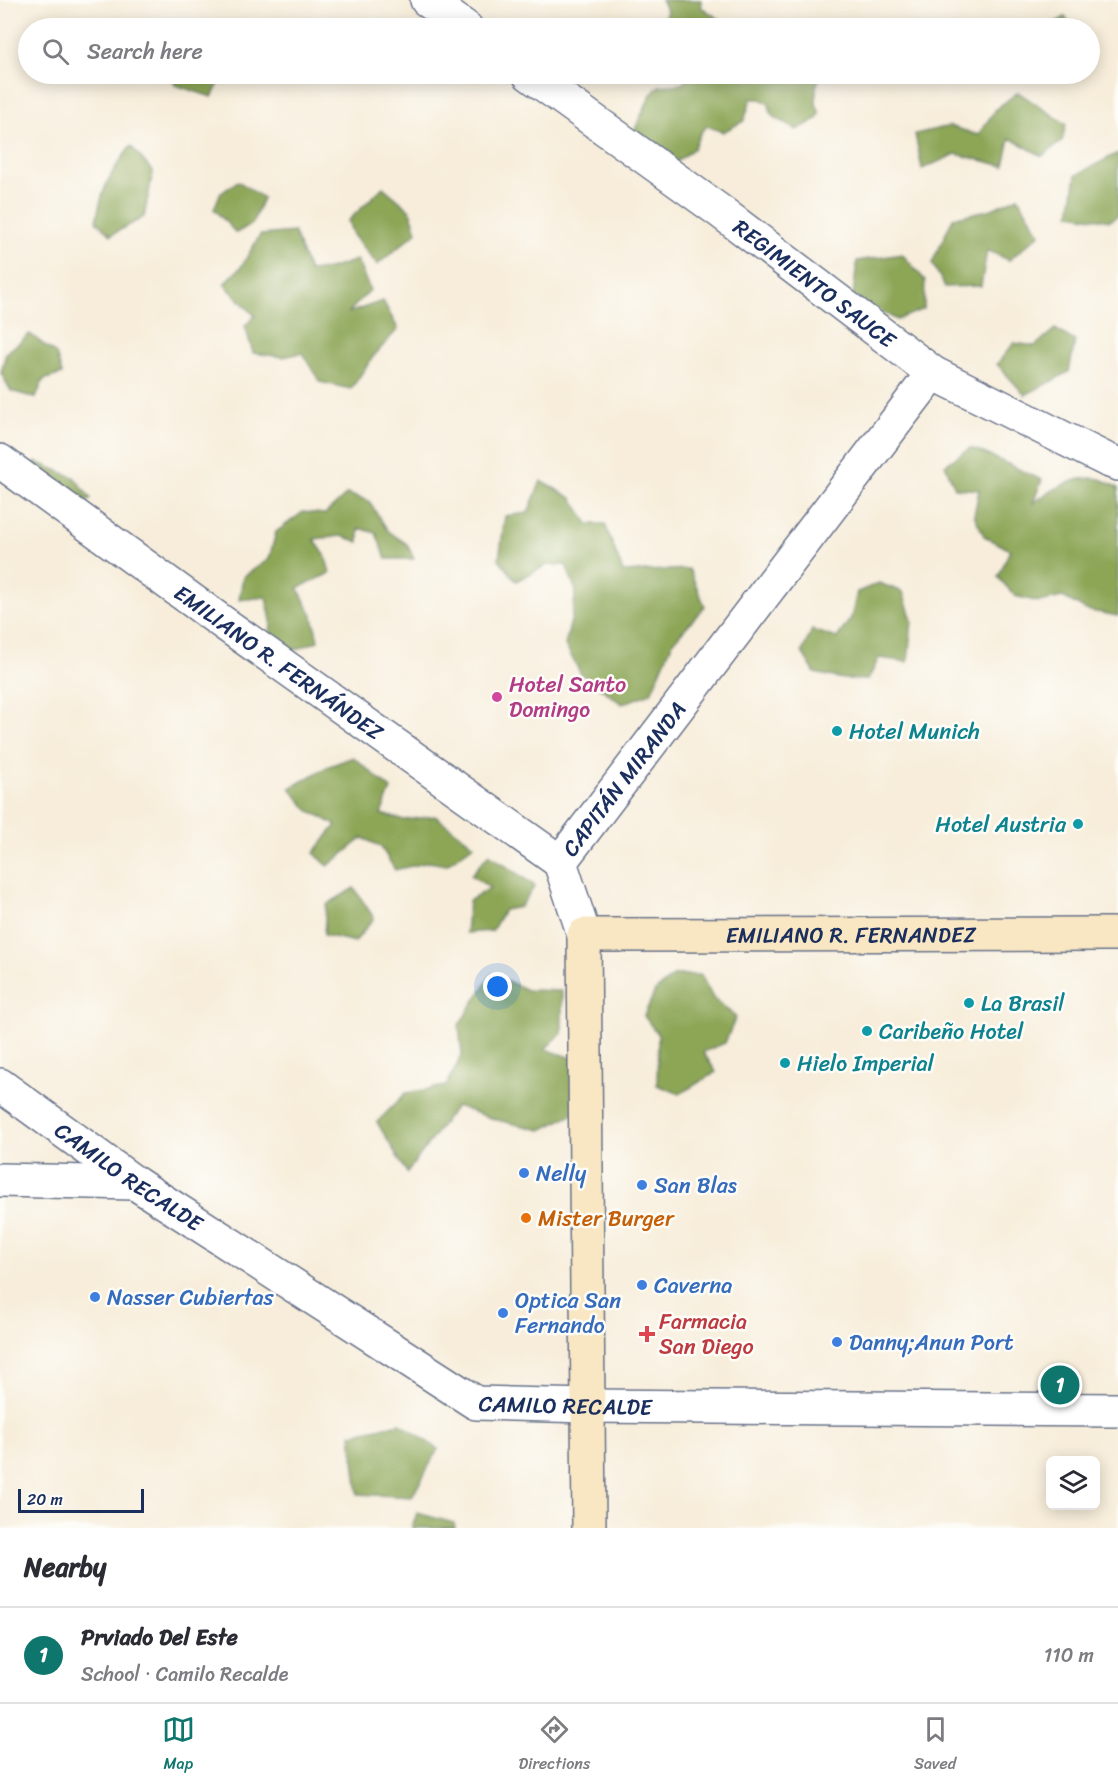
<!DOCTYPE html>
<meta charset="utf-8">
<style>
:root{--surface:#fff;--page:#f7f7f7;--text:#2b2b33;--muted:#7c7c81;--line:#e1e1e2;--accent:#0f766e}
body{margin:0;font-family:Sriracha,sans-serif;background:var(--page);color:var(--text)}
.controls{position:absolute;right:18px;bottom:18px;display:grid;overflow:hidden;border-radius:9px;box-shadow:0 3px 15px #0003}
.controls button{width:54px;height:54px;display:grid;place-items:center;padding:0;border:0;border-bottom:2px solid var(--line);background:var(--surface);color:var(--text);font:30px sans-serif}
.scale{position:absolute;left:18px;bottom:15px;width:126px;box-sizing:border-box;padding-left:6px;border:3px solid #1b2f5e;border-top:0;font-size:16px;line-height:21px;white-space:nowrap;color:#1b2f5e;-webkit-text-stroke:4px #fdfcf7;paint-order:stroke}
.you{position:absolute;left:498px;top:987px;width:21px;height:21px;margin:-15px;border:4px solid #fff;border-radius:50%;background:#1a73e8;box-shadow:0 0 0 9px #1a73e833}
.badge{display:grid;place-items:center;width:39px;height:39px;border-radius:50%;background:var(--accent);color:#fff;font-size:20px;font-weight:700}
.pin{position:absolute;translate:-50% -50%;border:3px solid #fff;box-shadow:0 2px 6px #0006}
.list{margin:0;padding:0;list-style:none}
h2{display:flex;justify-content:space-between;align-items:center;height:78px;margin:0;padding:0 24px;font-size:26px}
h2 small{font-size:20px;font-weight:400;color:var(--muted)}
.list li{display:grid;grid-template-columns:39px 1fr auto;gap:18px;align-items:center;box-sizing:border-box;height:96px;padding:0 24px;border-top:2px solid var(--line)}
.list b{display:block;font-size:22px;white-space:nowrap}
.list p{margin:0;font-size:20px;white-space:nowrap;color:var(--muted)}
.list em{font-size:20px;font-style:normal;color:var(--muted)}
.icon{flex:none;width:33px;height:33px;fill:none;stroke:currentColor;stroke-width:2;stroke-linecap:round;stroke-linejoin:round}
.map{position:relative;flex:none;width:1118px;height:1528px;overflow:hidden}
.search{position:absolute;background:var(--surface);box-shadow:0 3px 15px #0003;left:18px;right:18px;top:18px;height:66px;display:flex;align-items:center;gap:15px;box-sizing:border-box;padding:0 21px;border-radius:33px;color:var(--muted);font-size:22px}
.sheet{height:174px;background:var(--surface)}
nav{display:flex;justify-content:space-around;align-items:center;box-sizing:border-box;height:84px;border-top:2px solid var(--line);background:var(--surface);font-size:16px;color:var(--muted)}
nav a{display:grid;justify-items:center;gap:3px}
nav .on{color:var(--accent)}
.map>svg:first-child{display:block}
.forest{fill:#8ca657;stroke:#546a5a;stroke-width:1.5}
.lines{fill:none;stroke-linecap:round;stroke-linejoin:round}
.street-casing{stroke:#687289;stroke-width:36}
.secondary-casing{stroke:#687289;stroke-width:36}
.street{stroke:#fff;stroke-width:33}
.secondary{stroke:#f9e7c3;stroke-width:33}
.hotel-dot{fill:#d1479c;stroke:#fdfcf7;stroke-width:2}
.culture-dot{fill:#0f9aa8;stroke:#fdfcf7;stroke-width:2}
.shop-dot{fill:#3f7fe0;stroke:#fdfcf7;stroke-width:2}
.food-dot{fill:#e8710a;stroke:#fdfcf7;stroke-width:2}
.health-dot{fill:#e0444e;stroke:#fdfcf7;stroke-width:2}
.labels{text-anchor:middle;stroke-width:5;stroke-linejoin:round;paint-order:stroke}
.street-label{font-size:22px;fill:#1b2f5e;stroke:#fdfcf7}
.hotel-label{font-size:22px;fill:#b23c85;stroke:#fdfcf7;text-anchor:start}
.culture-label{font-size:22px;fill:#0d838f;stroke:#fdfcf7;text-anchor:start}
.shop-label{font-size:22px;fill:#366cbe;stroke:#fdfcf7;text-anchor:start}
.food-label{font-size:22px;fill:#c56008;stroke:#fdfcf7;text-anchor:start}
.health-label{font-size:22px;fill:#be3a42;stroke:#fdfcf7;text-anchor:start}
</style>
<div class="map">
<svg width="1118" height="1528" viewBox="0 0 1118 1528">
<rect width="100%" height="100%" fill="#fdfcf7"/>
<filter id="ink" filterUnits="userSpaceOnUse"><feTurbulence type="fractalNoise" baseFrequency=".0167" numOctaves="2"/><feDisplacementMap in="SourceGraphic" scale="12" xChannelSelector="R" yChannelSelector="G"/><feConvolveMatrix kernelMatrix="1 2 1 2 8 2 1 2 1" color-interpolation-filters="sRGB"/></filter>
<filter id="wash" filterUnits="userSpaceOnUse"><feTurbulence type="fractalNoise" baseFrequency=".008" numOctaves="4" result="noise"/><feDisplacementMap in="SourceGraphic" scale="24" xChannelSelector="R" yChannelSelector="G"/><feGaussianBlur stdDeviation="1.35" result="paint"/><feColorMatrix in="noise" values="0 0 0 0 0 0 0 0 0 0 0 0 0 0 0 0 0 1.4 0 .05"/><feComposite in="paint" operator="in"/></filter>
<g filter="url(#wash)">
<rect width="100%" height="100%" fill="#f7edda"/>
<path class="forest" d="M 661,0 L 701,0 L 701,7 L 733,28 L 666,28 L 664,20 L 667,11 Z
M 1065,17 L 1073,28 L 1046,28 Z
M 171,74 L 224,74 L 212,97 L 175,85 Z
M 691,74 L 739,74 L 742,79 L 751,74 L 779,74 L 782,78 L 792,79 L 790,74 L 821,74 L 816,87 L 816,104 L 820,114 L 817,119 L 797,130 L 771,115 L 769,104 L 760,99 L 751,99 L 744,121 L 723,132 L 707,126 L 701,132 L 693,149 L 671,166 L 632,136 L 650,96 L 659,86 L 682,84 Z
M 1018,92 L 1066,124 L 1062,141 L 1042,156 L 1010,138 L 1004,166 L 956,154 L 922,169 L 915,134 L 950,126 L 978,135 L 996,109 Z
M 131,146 L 153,172 L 144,217 L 111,235 L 96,221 C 103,185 109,175 131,146 Z
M 1118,153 L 1118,215 L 1110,221 L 1070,214 L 1076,175 Z
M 238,181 L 263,198 L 252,224 L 236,233 L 214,209 L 220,194 Z
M 383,187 L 410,210 L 417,232 L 377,265 L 353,235 L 348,221 Z
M 1018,197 L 1040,234 L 1009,260 L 987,250 L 981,286 L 945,287 L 932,263 L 953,218 L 992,209 Z
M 294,232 L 309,271 L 329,269 L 357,260 L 370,290 L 348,313 L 383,301 L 398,329 L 373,357 L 351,389 L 320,382 L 302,353 L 283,357 L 253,353 L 245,326 L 255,316 L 224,284 L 241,267 L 260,235 Z
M 902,254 L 925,280 L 924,309 L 897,320 L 853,296 L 857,261 Z
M 1055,329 L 1075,341 L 1069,372 L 1025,395 L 997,364 L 1014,343 L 1035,346 Z
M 30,334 L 56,354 L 62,374 L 43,380 L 36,398 L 11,391 L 1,373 L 6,353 Z
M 970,448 C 995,456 1018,470 1042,480 L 1033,503 C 1052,490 1076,474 1100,479 C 1106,481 1113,485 1118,488 L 1118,616 L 1086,610 L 1063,597 L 1039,602 L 1015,596 L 998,577 L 1010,550 L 984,536 L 974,515 L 979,490 L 955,488 L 945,465 Z
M 36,462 L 74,477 L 91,499 L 79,509 L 23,480 Z
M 541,481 L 572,498 L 588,524 L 605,524 L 623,572 L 689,569 L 705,606 L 673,642 L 651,693 L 622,704 L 581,674 L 565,645 L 572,617 L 576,591 L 566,565 L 547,565 L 516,581 L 499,559 L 505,516 L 528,513 Z
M 347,494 L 369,501 L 388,531 L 407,544 L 414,559 L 386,559 L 376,533 L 359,528 L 359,542 L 342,536 L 314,539 L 325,555 L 330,573 L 298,588 L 313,617 L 318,641 L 288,653 L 270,637 L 271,620 L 266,597 L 239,600 L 243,577 L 269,559 L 276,532 L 303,512 L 325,514 Z
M 879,583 L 903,592 L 912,620 L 908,662 L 879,658 L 868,680 L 843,679 L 815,673 L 802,652 L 812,630 L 837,638 L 851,618 L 857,592 Z
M 353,757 L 391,789 L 381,814 L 404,820 L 435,816 L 474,845 L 446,865 L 429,862 L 395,870 L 381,847 L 363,838 L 328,866 L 314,853 L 336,825 L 308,810 L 290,788 L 327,767 Z
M 489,854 L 535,886 L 520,907 L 504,910 L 492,931 L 466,933 L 469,901 L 490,888 L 471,875 Z
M 354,888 L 374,918 L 355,942 L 324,935 L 326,905 Z
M 492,974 L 527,990 L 562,991 L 562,1033 L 545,1049 L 576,1059 L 581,1110 L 541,1130 L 497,1120 L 456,1106 L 407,1173 L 377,1122 L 406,1093 L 446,1086 L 462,1055 L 459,1025 Z
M 675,975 L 701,975 L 713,998 L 736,1017 L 725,1043 L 703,1052 L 716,1072 L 680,1094 L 657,1085 L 658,1035 L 644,1016 L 655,991 Z
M 400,1423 L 438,1449 L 412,1497 L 358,1494 L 351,1434 Z
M 417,1513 L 454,1523 L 455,1528 L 412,1528 Z"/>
</g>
<g filter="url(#ink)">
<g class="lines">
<defs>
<g id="street">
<path d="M 427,0 L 466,28"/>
<path id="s1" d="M 529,74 L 721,212 L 933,373 L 1107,460 L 1118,464"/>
<path id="s2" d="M 0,461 L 222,622 L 560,862"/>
<path id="s3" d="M 560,862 L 933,373"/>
<path d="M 560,862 L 584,935"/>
<path id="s4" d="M 0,1085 L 135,1183 L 476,1403 L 588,1406 L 1118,1410"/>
<path d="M 0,1180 L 135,1183"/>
</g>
<g id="secondary">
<path id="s5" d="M 589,1528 L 584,935 L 1118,934"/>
</g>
</defs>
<use href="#street" class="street-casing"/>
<use href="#secondary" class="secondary-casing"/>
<use href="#street" class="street"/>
<use href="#secondary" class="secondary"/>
</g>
</g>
<circle class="hotel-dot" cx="497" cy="697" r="6"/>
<g class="culture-dot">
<circle cx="837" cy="731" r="6"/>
<circle cx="1078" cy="824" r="6"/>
<circle cx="969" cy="1003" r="6"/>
<circle cx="867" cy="1031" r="6"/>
<circle cx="785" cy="1063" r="6"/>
</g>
<g class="shop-dot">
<circle cx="524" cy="1173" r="6"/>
<circle cx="642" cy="1185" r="6"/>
<circle cx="642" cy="1285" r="6"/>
<circle cx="95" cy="1297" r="6"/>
<circle cx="503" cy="1313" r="6"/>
<circle cx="837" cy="1342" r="6"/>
</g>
<circle class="food-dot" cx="526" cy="1218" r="6"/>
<path class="health-dot" d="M644 1325h6v6h6v6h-6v6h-6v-6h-6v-6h6z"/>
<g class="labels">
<g class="street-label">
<text dy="8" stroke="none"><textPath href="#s1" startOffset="354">REGIMIENTO SAUCE</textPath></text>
<text dy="8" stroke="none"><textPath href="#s2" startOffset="344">EMILIANO R. FERNÁNDEZ</textPath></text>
<text dy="8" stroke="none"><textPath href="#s3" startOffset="105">CAPITÁN MIRANDA</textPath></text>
<text dy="8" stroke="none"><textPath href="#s5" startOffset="860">EMILIANO R. FERNANDEZ</textPath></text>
<text dy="8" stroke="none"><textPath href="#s4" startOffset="158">CAMILO RECALDE</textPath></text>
<text dy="8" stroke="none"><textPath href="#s4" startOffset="662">CAMILO RECALDE</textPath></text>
</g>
<g class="hotel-label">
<text x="509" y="692">Hotel Santo<tspan x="509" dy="25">Domingo</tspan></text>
</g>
<g class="culture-label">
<text x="849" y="739">Hotel Munich</text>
<text x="1066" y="832" text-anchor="end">Hotel Austria</text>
<text x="981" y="1011">La Brasil</text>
<text x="879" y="1039">Caribeño Hotel</text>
<text x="797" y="1071">Hielo Imperial</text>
</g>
<g class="shop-label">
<text x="536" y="1181">Nelly</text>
<text x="654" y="1193">San Blas</text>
<text x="654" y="1293">Caverna</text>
<text x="107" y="1305">Nasser Cubiertas</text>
<text x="515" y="1308">Optica San<tspan x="515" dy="25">Fernando</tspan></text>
<text x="849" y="1350">Danny;Anun Port</text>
</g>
<g class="food-label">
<text x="538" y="1226">Mister Burger</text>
</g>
<g class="health-label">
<text x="659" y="1329">Farmacia<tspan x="659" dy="25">San Diego</tspan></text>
</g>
</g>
</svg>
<div class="controls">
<button><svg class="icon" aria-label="layers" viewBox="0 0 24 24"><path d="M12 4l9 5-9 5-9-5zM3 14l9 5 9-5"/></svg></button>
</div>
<div class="scale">20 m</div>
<div class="you"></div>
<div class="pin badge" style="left:1060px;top:1385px">1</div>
<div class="search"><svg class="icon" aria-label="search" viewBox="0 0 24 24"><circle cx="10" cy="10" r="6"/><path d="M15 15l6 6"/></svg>Search here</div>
</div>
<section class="sheet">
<h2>Nearby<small></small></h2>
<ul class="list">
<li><span class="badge">1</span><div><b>Prviado Del Este</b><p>School · Camilo Recalde</p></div><em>110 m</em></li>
</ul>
</section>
<nav>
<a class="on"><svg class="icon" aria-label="map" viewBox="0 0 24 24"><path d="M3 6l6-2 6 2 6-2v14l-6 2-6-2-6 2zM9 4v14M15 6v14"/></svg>Map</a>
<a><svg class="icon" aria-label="directions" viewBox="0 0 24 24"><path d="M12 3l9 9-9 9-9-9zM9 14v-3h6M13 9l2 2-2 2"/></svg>Directions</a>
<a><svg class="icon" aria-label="saved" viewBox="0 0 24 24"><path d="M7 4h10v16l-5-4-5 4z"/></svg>Saved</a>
</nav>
